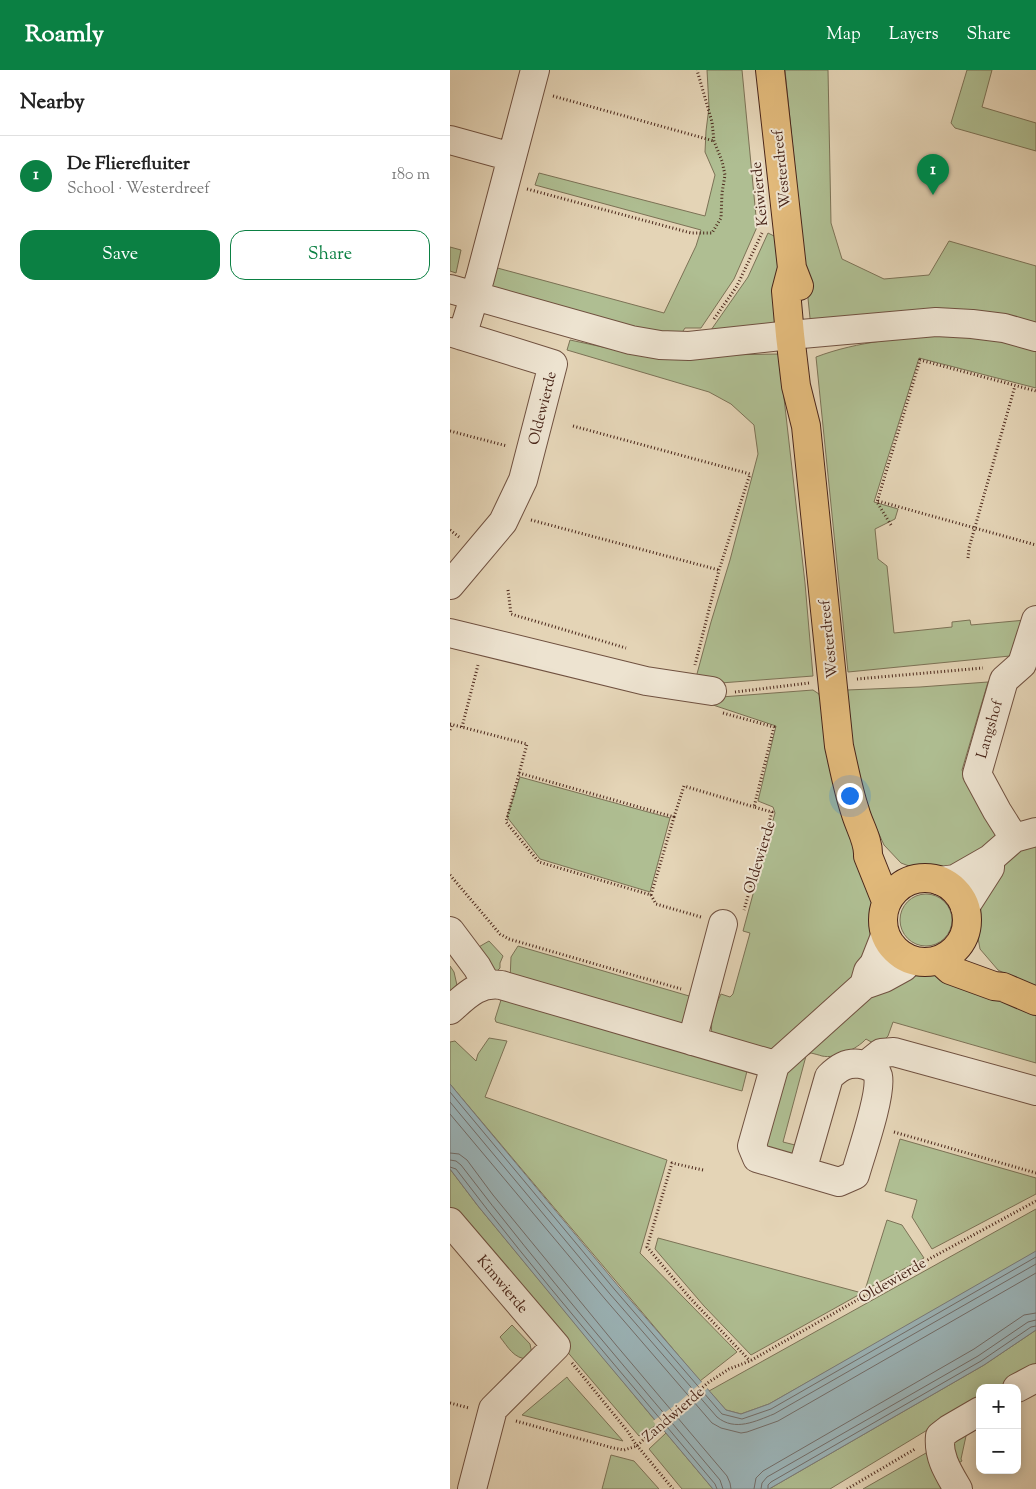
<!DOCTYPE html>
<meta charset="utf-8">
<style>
:root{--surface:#fff;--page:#f2f2f2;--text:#222;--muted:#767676;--line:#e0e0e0;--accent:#0b8043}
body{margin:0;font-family:"Sorts Mill Goudy",serif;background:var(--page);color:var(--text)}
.controls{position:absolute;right:15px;bottom:15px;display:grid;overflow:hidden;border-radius:10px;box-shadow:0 2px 12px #0003}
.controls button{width:45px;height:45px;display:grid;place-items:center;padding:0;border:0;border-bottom:1px solid var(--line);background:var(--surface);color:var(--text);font:25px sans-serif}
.you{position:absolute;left:399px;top:725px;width:18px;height:18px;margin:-12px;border:4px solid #fff;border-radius:50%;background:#1a73e8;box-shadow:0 0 0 8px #1a73e833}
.badge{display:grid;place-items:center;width:32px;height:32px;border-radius:50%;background:var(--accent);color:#fff;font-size:16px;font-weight:700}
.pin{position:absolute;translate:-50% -41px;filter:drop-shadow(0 1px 2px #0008)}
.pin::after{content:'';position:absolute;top:26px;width:18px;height:15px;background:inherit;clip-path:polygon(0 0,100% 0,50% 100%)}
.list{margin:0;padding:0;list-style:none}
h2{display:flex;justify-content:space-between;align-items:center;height:65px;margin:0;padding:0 20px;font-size:21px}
h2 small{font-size:16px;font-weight:400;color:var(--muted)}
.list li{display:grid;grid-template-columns:32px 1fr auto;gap:15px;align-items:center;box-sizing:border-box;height:80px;padding:0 20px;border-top:1px solid var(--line)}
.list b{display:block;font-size:19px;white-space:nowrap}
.list p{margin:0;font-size:16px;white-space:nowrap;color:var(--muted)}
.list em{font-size:16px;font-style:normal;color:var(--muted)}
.actions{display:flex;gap:10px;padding:15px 20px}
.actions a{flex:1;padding:11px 0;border:1px solid var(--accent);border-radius:15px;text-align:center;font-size:18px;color:var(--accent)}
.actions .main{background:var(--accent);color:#fff}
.map{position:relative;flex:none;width:586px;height:1419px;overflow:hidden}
header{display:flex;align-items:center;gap:30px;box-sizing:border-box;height:70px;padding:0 25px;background:var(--accent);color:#fff}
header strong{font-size:24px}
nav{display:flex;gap:28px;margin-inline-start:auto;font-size:18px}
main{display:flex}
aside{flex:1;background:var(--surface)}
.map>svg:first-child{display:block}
.green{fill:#afbe92;stroke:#7c7256}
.water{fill:#9bb5ba;stroke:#7a7b7a}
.pier{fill:#e4d4b6}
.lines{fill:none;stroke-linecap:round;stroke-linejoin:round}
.shore{stroke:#726d6a;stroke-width:1}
.minor-casing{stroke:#705140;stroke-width:30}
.major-casing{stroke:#492519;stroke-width:30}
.path{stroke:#492519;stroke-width:3;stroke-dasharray:1 2.5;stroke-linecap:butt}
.minor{stroke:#ede3d0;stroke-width:28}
.major{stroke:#e2ba7b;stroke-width:28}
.labels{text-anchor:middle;stroke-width:4;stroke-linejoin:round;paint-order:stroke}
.street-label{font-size:15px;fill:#492519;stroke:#ede3d0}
</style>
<header>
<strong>Roamly</strong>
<nav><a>Map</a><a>Layers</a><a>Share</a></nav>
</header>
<main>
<aside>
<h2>Nearby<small></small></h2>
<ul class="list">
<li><span class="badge">1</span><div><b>De Flierefluiter</b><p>School · Westerdreef</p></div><em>180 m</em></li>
</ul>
<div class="actions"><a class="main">Save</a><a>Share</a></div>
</aside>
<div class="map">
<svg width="586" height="1419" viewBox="0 0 586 1419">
<rect width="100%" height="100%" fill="#e4d4b6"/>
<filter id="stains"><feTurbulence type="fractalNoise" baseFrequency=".004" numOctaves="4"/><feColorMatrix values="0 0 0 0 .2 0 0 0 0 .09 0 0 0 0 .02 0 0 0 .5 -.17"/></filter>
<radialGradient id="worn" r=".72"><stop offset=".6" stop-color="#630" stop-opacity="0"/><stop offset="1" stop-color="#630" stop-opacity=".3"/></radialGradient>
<path class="green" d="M 257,0 L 292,0 L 307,157 L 284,209 L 251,258 L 235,258 L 231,264 L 203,262 L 34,217 L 40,196 L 214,243 L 246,176 L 251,160 L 85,115 L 89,103 L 255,146 L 265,105 L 255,82 L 256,61 L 259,37 Z
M 335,0 L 378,0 L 381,153 L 392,189 L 434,209 L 479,205 L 499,171 L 586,196 L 586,253 L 361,258 Z
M 517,0 L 542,0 L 532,37 L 586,53 L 586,81 L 505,58 L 501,53 Z
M 318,163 L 326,167 L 331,256 L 261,260 L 298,207 Z
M 0,177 L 11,180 L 6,203 L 0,201 Z
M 498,264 L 586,276 L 586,318 L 469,288 L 424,432 L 448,439 L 445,449 L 425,459 L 428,489 L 437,496 L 444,563 L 502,557 L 502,552 L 520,550 L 521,555 L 576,550 L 570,585 L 398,602 L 366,287 C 408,271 454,268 498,264 Z
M 120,270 L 176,282 L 211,286 L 329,284 L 355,513 L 363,606 L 244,615 L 261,552 L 280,490 L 308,384 L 304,355 L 281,334 L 259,322 L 117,280 Z
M 538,612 L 512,700 L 533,745 L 558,758 L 525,792 L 496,803 L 467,799 L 451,793 L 434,775 L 418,740 L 404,694 L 397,620 L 470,617 Z
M 363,620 L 369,624 L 425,832 L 422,848 L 425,869 L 404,908 L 320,988 L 262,966 C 260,950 264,938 271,924 L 280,927 L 283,924 L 300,863 L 293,861 L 325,743 L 323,737 L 308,731 L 326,656 L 245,629 Z
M 70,707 L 220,748 L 200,822 L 90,789 L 57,747 Z
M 586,768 L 586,918 L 576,914 L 548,900 L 530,879 L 527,862 L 528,841 L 550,795 Z
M450 850a26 26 0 1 1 52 0a26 26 0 1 1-52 0Z
M 39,871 L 53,886 L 50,893 L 50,898 L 47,901 L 42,899 L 27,878 Z
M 68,876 L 246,928 L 238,960 L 60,910 L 61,887 Z
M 0,896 L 4,902 L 9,924 L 0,931 Z
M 464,902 L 496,902 L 586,941 L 586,993 L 443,952 L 438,966 L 428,976 L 416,969 C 407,979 386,989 372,986 C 369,985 365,984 361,983 L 356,986 L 333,1072 L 349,1076 L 347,1081 L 340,1087 L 316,1078 L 313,1062 L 332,1006 L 435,914 Z
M 54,926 L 299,993 L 292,1021 L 46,952 L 45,949 L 51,930 Z
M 39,968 L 57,971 L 35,1027 L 217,1090 L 190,1183 L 287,1282 L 250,1311 L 0,1014 L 0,972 L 5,971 L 26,991 L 28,984 Z
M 450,1069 L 586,1108 L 586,1124 L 482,1179 L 462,1147 L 467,1130 L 435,1121 Z
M 0,1099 L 28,1136 L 208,1354 L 189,1366 L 0,1144 Z
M 586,1139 L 586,1183 L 319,1334 L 291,1344 L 276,1340 L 259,1321 Z
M 437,1150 L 452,1155 L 474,1188 L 415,1220 Z
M 208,1168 L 412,1223 L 301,1285 L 254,1236 L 205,1179 Z
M 62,1255 L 80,1274 L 82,1284 L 78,1289 C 64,1289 58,1277 50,1267 Z
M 586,1260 L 586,1299 L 552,1318 L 530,1318 L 530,1330 L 474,1362 L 380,1419 L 319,1419 L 534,1295 Z
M 117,1307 L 119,1310 L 173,1371 L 72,1345 Z
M 512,1359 L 516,1366 L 511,1389 L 512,1391 L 505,1395 L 500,1375 Z
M 216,1363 L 263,1419 L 232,1419 L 199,1379 Z
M 476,1383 L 485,1383 L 495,1417 L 492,1419 L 413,1419 Z
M 161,1385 L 184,1391 L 209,1419 L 152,1419 Z"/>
<path class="water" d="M 0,1014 L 169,1217 L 276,1340 L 291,1344 L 319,1334 L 586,1181 L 586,1260 L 534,1295 L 319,1419 L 263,1419 L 152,1287 L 28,1136 L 0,1099 Z"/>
<path class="pier" d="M 253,1311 L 259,1317 L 210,1360 L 203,1351 L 228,1333 Z"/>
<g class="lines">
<path class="shore" d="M 0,1022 L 165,1220 L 272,1344 L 292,1349 L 321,1339 L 586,1187
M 0,1032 L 160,1224 L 267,1347 C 285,1362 306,1351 324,1344 L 586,1194
M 0,1044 L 155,1229 L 262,1353 L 271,1358 L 291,1363 L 297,1362 L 328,1351 L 586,1203
M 0,1083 L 9,1084 L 17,1090 L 43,1125 L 166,1275 L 277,1406 L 280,1413 L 281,1419
M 0,1090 L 6,1091 L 11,1095 C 93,1203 183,1306 270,1410 L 273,1419
M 0,1097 L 6,1099 C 88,1207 178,1310 265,1414 L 267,1419
M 304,1419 L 306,1408 L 313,1401 L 524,1279 L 574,1245 L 586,1243
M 311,1419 L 312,1413 L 317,1407 L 528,1286 L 578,1252 L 586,1250
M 318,1419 L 318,1415 L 321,1412 L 531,1291 L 581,1257 L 586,1256"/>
<defs>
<path id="minor" d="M 0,70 L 62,87
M 0,219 L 181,270 L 210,275 L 239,276 L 340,265 L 486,252 L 522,254 L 554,258 L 586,267
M 0,262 L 103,294 L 73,410 L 53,452 L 0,515
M 12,266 L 30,208 L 85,0
M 0,563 L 196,611 L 262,621
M 564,768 L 547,741 L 527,704 L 554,610 L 572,594 L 586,550
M 490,811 L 505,809 L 540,789 L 564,768 L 586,762
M 515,837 L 540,798 L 540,789
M 0,861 L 27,897 L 37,915
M 414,915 L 418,901 L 424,894 L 435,866
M 0,940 C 16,926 28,912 51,915 L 325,995
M 242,971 L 273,854
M 416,995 L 431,983 L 444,982 L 586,1021
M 352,1101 L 379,1007 C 388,998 397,992 410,994 C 417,995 426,998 428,1006 C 432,1024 411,1084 405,1105 L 389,1112 L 307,1088 L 302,1076 L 325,995 L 414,915 L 434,908 L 454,897 L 460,890
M 0,1152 L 106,1276 L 43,1339 L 22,1419
M 567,1318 L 586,1308
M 508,1419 C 498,1402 488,1387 490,1366 L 499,1359 L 530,1341"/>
<path id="major" d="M 320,0 L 342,198 L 349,216
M 342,198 L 336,221 L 340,265 L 346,316 L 356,356 L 389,676 C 394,698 398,720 405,741 C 409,756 419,771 418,786 L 436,831
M433 850a42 42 0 1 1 84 0a42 42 0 1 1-84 0Z
M 489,890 L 500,900 L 544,916 L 553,917 L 586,931"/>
</defs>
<use href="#minor" class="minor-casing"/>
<use href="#major" class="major-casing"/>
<path class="path" d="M 103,26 L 264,71
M 77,119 L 241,163 L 262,163 L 271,148 L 272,123 L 275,105 L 272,91 L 264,71 L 262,52 L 247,0
M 264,249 L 287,216 L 312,163
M 123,356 L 300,404 L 269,500 L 245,595
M 0,361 L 57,376
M 428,431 L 586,475
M 81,450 L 269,500
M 441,455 L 427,432 L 470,290 L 586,321
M 0,460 L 9,467
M 518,488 L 519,478 L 565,316
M 58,520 L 61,544 L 176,578
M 407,609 L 533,598
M 285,622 L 359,613
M 273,643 L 324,657 L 304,737 L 322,742 L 294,840
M 0,654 L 77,674 L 56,752 L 89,792 L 201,825 L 224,747 L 69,703
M 12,657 L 28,595
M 0,660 L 2,654
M 224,747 L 234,716 L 304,737
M 0,805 L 50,864 L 59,869 L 231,919
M 201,825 L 206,834 L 251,847
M 444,1062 L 586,1103
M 253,1100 L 222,1093 L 197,1177 L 239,1227 L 300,1291
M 122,1293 L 179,1363 L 184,1372 L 223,1419
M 0,1333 L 19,1338
M 66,1351 L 163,1378 L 174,1380 L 187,1376 L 206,1357 L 259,1312 L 279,1299 L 300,1291 L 481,1188 L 586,1131
M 397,1419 L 465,1379"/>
<use href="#minor" class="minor"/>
<use href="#major" class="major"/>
</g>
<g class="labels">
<g class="street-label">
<text transform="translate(331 99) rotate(-96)" y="5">Westerdreef</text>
<text transform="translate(309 124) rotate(-96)" y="5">Keiwierde</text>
<text transform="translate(92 338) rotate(-76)" y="5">Oldewierde</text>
<text transform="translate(378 569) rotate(-96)" y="5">Westerdreef</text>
<text transform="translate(539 659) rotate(-74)" y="5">Langshof</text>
<text transform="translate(309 787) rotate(-73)" y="5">Oldewierde</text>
<text transform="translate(442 1210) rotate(-30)" y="5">Oldewierde</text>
<text transform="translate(53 1214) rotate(50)" y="5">Kimwierde</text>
<text transform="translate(223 1344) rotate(-41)" y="5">Zandwierde</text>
</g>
</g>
<rect width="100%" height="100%" filter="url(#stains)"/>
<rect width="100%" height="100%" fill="url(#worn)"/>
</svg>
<div class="controls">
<button>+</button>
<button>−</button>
</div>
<div class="you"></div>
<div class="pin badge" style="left:483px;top:125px">1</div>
</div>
</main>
